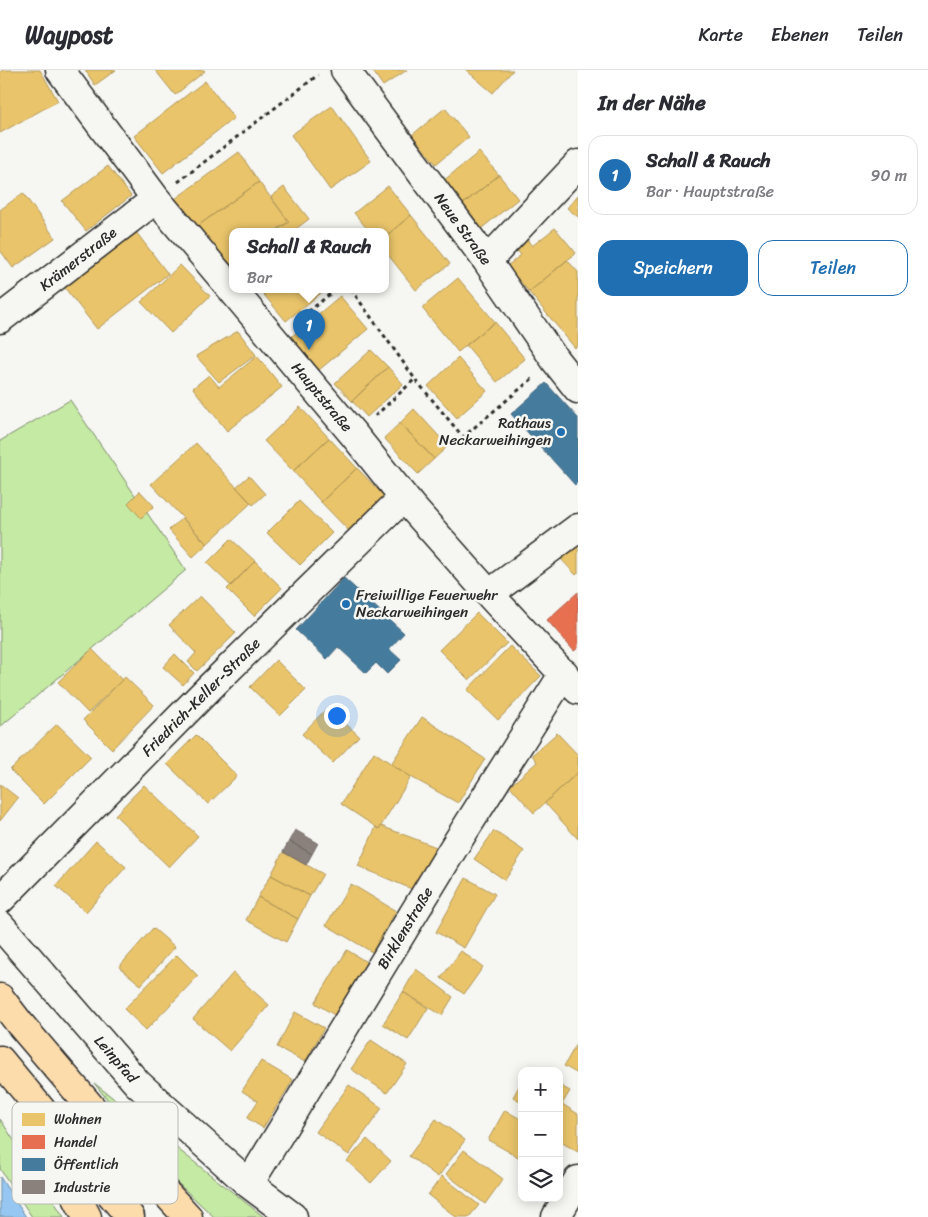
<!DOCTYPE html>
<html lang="de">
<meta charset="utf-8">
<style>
:root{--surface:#fff;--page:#f2f2f3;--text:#2b2b33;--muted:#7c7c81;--line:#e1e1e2;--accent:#1f6fb2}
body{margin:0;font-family:Sriracha,sans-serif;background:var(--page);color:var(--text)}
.controls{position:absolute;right:15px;bottom:15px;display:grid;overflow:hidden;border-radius:10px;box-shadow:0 2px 12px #0003}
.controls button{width:45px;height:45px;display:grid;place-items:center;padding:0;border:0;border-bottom:1px solid var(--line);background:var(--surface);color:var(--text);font:25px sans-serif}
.you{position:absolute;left:336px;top:645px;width:18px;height:18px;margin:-12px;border:4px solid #fff;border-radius:50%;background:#1a73e8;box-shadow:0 0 0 8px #1a73e833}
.badge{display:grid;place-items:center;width:32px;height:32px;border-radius:50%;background:var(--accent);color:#fff;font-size:16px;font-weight:700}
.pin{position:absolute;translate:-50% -41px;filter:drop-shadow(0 1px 2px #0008)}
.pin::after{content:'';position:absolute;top:26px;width:18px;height:15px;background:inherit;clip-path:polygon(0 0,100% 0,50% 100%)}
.popup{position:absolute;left:229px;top:158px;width:160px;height:65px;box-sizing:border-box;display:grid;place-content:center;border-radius:10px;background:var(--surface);filter:drop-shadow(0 1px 4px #0005);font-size:16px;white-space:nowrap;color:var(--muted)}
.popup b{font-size:19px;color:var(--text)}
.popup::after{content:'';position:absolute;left:50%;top:100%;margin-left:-10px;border:10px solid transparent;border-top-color:var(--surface)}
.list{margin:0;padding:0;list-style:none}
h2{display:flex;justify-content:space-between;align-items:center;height:65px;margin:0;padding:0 20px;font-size:21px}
h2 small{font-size:16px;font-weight:400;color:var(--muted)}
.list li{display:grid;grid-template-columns:32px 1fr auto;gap:15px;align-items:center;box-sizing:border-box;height:80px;margin:0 10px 10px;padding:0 10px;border:1px solid var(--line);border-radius:15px}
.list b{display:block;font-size:19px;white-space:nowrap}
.list p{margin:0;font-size:16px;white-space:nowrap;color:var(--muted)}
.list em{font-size:16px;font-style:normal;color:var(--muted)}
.actions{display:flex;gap:10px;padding:15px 20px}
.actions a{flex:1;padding:11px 0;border:1px solid var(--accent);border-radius:15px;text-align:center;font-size:18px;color:var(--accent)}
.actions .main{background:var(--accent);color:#fff}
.icon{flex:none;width:28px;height:28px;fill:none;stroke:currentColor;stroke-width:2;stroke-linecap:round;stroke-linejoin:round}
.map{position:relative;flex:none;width:578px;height:1147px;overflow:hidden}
header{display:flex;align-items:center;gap:30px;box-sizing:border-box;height:70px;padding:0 25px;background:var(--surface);border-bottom:1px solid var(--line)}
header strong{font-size:24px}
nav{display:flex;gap:28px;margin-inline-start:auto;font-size:18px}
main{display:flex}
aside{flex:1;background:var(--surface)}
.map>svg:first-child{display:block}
.green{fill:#c5eaa4;stroke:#788a68}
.water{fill:#96c7f2;stroke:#6b89a2}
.homes{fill:#e9c46a;stroke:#b09657}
.shops{fill:#e76f51;stroke:#af5b46}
.public{fill:#457b9d;stroke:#3d637b}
.industry{fill:#8a817c;stroke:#6e6764}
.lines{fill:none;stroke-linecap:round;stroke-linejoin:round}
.minor-casing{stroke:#2b2b2b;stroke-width:31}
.major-casing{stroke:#2b2b2b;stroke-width:31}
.path{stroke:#2b2b2b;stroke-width:3;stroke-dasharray:4 4;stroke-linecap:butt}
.minor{stroke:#f6f6f2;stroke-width:28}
.major{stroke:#fddcac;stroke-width:28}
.poi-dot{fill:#1f6fb2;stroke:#f6f6f2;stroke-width:2}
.labels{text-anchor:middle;stroke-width:5;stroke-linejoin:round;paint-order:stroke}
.street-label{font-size:15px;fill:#2b2b2b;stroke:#f6f6f2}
.poi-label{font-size:15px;fill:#2b2b2b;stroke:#f6f6f2;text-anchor:end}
.key{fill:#f6f6f2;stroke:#b9b9b6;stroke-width:1}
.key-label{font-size:14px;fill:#2b2b2b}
</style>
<header>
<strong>Waypost</strong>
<nav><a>Karte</a><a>Ebenen</a><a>Teilen</a></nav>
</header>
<main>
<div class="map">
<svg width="578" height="1147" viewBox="0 0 578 1147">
<rect width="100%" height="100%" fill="#f6f6f2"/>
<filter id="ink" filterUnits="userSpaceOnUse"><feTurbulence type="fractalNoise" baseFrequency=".02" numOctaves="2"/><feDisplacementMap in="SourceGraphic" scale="10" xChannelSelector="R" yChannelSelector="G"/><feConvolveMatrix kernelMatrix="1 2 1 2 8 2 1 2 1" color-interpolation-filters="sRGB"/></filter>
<g filter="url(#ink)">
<path class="green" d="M 70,330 L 186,500 L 0,657 L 0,371 Z
M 94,1013 L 264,1147 L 214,1147 L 168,1104 Z
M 0,1049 L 64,1147 L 32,1147 L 0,1099 Z"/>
<path class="water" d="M 0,1107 L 26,1147 L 0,1147 Z"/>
<path class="homes" d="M 3,0 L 40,0 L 58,31 L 0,63 L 0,2 Z
M 85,0 L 116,0 L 95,15 Z
M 155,0 L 204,0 L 205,1 L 175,25 Z
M 372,0 L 407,0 L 383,16 Z
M 466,0 L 513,0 L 493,23 Z
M 205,11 L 234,48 L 163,103 L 134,66 Z
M 332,36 L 371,91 L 330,120 L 291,65 Z
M 445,38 L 469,67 L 436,94 L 412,65 Z
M 239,82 L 259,112 L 196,157 L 175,129 Z
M 479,82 L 499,105 L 463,134 L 443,111 Z
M 108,96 L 131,126 L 86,161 L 62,131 Z
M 499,105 L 518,129 L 482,158 L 463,134 Z
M 259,112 L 289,152 L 275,161 L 233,161 L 233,192 L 225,197 L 196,157 Z
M 388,116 L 411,145 L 385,167 L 385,161 L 369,161 L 354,143 Z
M 284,117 L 309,149 L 293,161 L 282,161 L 279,158 L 289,152 L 271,127 Z
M 23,123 L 55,168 L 13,198 L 0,180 L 0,140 Z
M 578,125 L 578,147 L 567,138 Z
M 411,145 L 450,194 L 416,220 L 385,181 L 385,167 Z
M 555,158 L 576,183 L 529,222 L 507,196 L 521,185 L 513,176 L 525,167 L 532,176 Z
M 136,162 L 168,204 L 97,259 L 64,217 Z
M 567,190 L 578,202 L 578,275 L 575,278 L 529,222 Z
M 180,195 L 210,226 L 171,263 L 141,232 Z
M 458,208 L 495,252 L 458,282 L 422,238 Z
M 259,219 L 326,219 L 286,251 Z
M 340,226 L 368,259 L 319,300 L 291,267 Z
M 495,252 L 525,289 L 497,312 L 466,275 Z
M 238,261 L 256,285 L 219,312 L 196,286 Z
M 371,280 L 388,297 L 352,331 L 335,313 Z
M 257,286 L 282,317 L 227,361 L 193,318 L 209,305 L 219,317 Z
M 458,288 L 487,321 L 457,348 L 428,316 Z
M 388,297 L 403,314 L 367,347 L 352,331 Z
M 300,337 L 329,368 L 293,401 L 264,371 Z
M 414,339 L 448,376 L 434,389 L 400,353 Z
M 400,353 L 434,389 L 418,404 L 384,368 Z
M 329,368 L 357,398 L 321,432 L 293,401 Z
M 196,373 L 251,433 L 207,474 L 151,414 Z
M 357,398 L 386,428 L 350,462 L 321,432 Z
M 249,406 L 265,424 L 253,435 L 236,417 Z
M 140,421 L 154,436 L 141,448 L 128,433 Z
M 299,431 L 332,463 L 300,495 L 267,463 Z
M 182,448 L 207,474 L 193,487 L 169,460 Z
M 231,469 L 255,491 L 231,516 L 207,493 Z
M 578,472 L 578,503 L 576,505 L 560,488 Z
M 255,491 L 282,518 L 254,546 L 227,519 Z
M 200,526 L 236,563 L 197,601 L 188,592 L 196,583 L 169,555 Z
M 477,543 L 507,573 L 469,610 L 439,580 Z
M 510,576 L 541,606 L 498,650 L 467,620 Z
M 92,579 L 122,610 L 88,643 L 58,612 Z
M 175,584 L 194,603 L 183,615 L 163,597 Z
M 276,590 L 306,620 L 280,646 L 250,617 Z
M 125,607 L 154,635 L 112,679 L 83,650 Z
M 328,637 L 359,666 L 333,693 L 302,664 Z
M 422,647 L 485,689 L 458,733 L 411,707 L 391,694 Z
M 57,654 L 91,687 L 44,734 L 10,700 Z
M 557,663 L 578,685 L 578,702 L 534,743 L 510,716 L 537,692 L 532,685 Z
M 196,665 L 237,706 L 208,734 L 167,694 Z
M 374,682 L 411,707 L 379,759 L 341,734 Z
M 578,702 L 578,769 L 545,733 Z
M 0,714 L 18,728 L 0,751 Z
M 144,715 L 198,766 L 169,797 L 115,745 Z
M 381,756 L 436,777 L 414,820 L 358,796 L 376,757 L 379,759 Z
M 494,761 L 524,781 L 505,810 L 474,789 Z
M 96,771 L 126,797 L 86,842 L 56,816 Z
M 283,782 L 323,804 L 310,826 L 271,805 Z
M 271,805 L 310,826 L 298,849 L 258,827 Z
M 466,808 L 495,824 L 464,878 L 436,862 Z
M 351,814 L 396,841 L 372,882 L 326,855 Z
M 258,827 L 298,849 L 286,872 L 246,850 Z
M 153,858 L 175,877 L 141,915 L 119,897 Z
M 347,880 L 368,893 L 336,946 L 315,933 Z
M 461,881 L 483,897 L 464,924 L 441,908 Z
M 177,885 L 198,906 L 146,960 L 124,939 Z
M 416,899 L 453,927 L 442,945 L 403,922 Z
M 233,903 L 269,935 L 230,981 L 193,949 Z
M 403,922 L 428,938 L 408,970 L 383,954 Z
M 295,942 L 324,958 L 305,992 L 277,977 Z
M 371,970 L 407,994 L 387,1023 L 351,999 Z
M 578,971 L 578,1004 L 564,996 Z
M 261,991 L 293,1010 L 263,1058 L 247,1048 L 258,1031 L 242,1021 Z
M 522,1011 L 522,1032 L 513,1027 Z
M 349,1015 L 382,1038 L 349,1085 L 316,1062 Z
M 559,1015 L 570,1021 L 559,1039 Z
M 562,1034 L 578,1044 L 578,1082 L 559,1071 L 559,1039 Z
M 505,1040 L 522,1050 L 522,1089 L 488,1070 Z
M 436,1049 L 465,1070 L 438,1107 L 409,1086 Z
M 367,1069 L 391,1091 L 371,1113 L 347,1091 Z
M 464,1080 L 503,1109 L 485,1134 L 446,1104 Z
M 442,1106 L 479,1135 L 469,1147 L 456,1147 L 428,1125 Z"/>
<path class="shops" d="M 578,522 L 578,578 L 574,581 L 547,550 Z"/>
<path class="public" d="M 546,313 L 578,348 L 578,412 L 575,415 L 511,344 Z
M 344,508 L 404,563 L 389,579 L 401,590 L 387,604 L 376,593 L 366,603 L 338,577 L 327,589 L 296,560 Z"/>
<path class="industry" d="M 295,760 L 318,773 L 312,784 L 289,771 Z
M 289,771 L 312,784 L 306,795 L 283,782 Z"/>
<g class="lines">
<defs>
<path id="minor" d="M 60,0 L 156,129 L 354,365 L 411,436 L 489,524 L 578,620
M 345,0 L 487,191 L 555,290 L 578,319
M 487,191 L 578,94
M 0,249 L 156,129
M 489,524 L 578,458
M 0,830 L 210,617 L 404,427
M 0,855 L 137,1013 L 249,1114 L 293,1147
M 249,1114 L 454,777 L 564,603
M 556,1147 L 578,1110"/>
<path id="major" d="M 0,928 L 20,954 L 148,1104 L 188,1147
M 0,990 L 130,1147
M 42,1060 L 87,1147"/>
</defs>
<use href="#minor" class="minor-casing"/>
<use href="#major" class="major-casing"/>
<path class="path" d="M 178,112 L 318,5
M 351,219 L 415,309 L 463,367 L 533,308
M 296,252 L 336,219
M 375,346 L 415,309"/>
<use href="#minor" class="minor"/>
<use href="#major" class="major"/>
</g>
</g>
<g class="poi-dot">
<circle cx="561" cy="362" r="5"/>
<circle cx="346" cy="534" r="5"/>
</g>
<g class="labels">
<g class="street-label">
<text transform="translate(463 159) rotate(54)" y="5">Neue Straße</text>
<text transform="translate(78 189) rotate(-38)" y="5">Krämerstraße</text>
<text transform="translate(322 327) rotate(50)" y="5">Hauptstraße</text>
<text transform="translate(201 627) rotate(-45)" y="5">Friedrich-Keller-Straße</text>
<text transform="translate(405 858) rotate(-59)" y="5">Birklenstraße</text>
<text transform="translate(116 989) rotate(49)" y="5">Leinpfad</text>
</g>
<g class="poi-label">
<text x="551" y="358">Rathaus<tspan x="551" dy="17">Neckarweihingen</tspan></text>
<text x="356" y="530" text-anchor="start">Freiwillige Feuerwehr<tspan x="356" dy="17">Neckarweihingen</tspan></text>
</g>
</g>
<rect x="12" y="1032" width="166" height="102" rx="8" class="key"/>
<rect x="22" y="1043" width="23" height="13" fill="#e9c46a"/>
<rect x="22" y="1065" width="23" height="14" fill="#e76f51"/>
<rect x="22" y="1088" width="23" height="13" fill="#457b9d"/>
<rect x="22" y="1110" width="23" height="14" fill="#8a817c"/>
<g class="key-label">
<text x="54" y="1054">Wohnen</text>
<text x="54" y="1077">Handel</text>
<text x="54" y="1099">Öffentlich</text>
<text x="54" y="1122">Industrie</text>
</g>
</svg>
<div class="controls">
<button>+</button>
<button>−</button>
<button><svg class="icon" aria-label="layers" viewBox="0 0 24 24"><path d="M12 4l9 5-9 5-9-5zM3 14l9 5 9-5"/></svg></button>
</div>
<div class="you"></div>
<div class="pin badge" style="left:309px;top:280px">1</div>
<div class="popup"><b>Schall &amp; Rauch</b>Bar</div>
</div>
<aside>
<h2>In der Nähe<small></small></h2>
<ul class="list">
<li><span class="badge">1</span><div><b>Schall &amp; Rauch</b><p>Bar · Hauptstraße</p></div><em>90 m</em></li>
</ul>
<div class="actions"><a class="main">Speichern</a><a>Teilen</a></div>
</aside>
</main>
